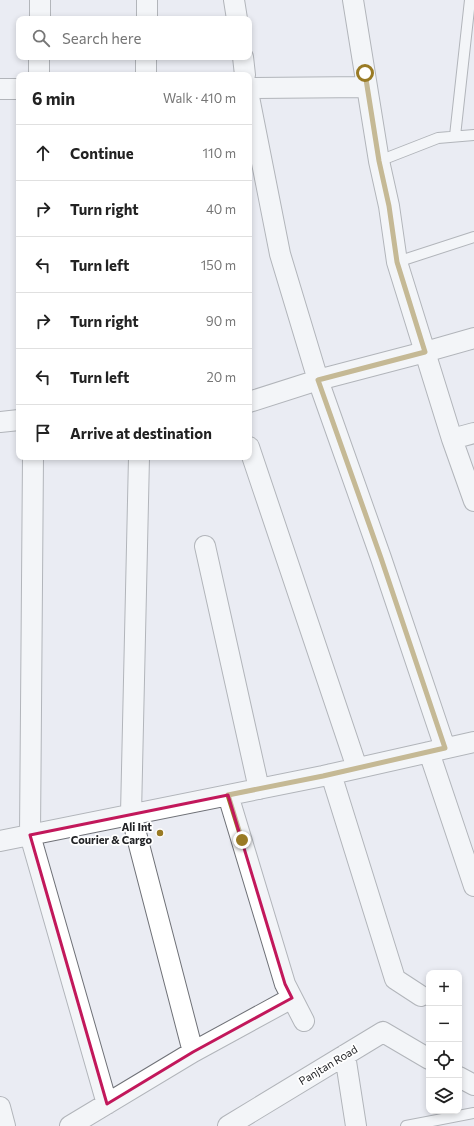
<!DOCTYPE html>
<meta charset="utf-8">
<style>
:root{--surface:#fff;--page:#f6f6f6;--text:#222;--muted:#767676;--line:#e0e0e0}
body{margin:0;font-family:Commissioner,sans-serif;background:var(--page);color:var(--text)}
.controls{position:absolute;right:12px;bottom:12px;display:grid;overflow:hidden;border-radius:8px;box-shadow:0 2px 6px #0003}
.controls button{width:36px;height:36px;display:grid;place-items:center;padding:0;border:0;border-bottom:1px solid var(--line);background:var(--surface);color:var(--text);font:20px sans-serif}
.stop{position:absolute;width:12px;height:12px;margin:-9px;border:3px solid #997a24;border-radius:50%;background:#fff}
.stop.end{background:#997a24;border-color:#fff;box-shadow:0 1px 4px #0008}
.list{margin:0;padding:0;list-style:none}
h2{display:flex;justify-content:space-between;align-items:center;height:52px;margin:0;padding:0 16px;font-size:17px}
h2 small{font-size:13px;font-weight:400;color:var(--muted)}
.list li{display:grid;grid-template-columns:26px 1fr auto;gap:12px;align-items:center;box-sizing:border-box;height:56px;padding:0 16px;border-top:1px solid var(--line)}
.list b{display:block;font-size:15px;white-space:nowrap}
.list em{font-size:13px;font-style:normal;color:var(--muted)}
.icon{flex:none;width:22px;height:22px;fill:none;stroke:currentColor;stroke-width:2;stroke-linecap:round;stroke-linejoin:round}
.map{position:relative;flex:none;width:474px;height:1126px;overflow:hidden}
.search{position:absolute;background:var(--surface);box-shadow:0 2px 6px #0003;left:16px;top:16px;width:236px;height:44px;display:flex;align-items:center;gap:10px;box-sizing:border-box;padding:0 14px;border-radius:8px;color:var(--muted);font-size:15px}
.panel{position:absolute;background:var(--surface);box-shadow:0 2px 6px #0003;left:16px;top:72px;width:236px;height:388px;border-radius:8px}
.map>svg:first-child{display:block}
.lines{fill:none;stroke-linecap:round;stroke-linejoin:round}
.service-casing{stroke:#6f7177;stroke-width:12}
.minor-casing{stroke:#6f7177;stroke-width:22}
.service{stroke:#fff;stroke-width:10}
.minor{stroke:#fff;stroke-width:20}
.route{stroke:#997a24;stroke-width:5}
.marked{fill:none;stroke:#c2185b;stroke-width:3;stroke-linejoin:round}
.poi-dot{fill:#997a24;stroke:#fff;stroke-width:1.5}
.labels{text-anchor:middle;stroke-width:3.5;stroke-linejoin:round;paint-order:stroke}
.poi-label{font-size:11px;font-weight:bold;fill:#232427;stroke:#fff;text-anchor:end}
.street-label{font-size:11px;fill:#232427;stroke:#fff}
</style>
<div class="map">
<svg width="474" height="1126" viewBox="0 0 474 1126">
<rect width="100%" height="100%" fill="#eaecf3"/>
<g class="lines">
<defs>
<path id="service" d="M 455,136 L 470,0
M 379,161 L 438,138 L 474,135
M 397,262 L 474,237
M 406,1126 L 474,1113"/>
<path id="minor" d="M 234,0 L 237,19
M 353,0 L 379,161 L 389,206 L 397,262 L 452,439 L 474,501
M 40,19 L 40,0
M 147,19 L 147,0
M 243,57 L 245,75
M 39,75 L 39,57
M 146,75 L 146,57
M 249,88 L 367,87
M 0,89 L 19,89
M 249,97 L 280,254 L 318,380 L 381,558 L 445,748
M 249,402 L 318,380 L 425,352 L 474,338
M 0,422 L 19,420
M 452,439 L 474,433
M 249,447 L 357,768
M 33,457 L 30,835 L 107,1104
M 139,457 L 131,814 L 193,1052
M 205,546 L 259,789
M 429,752 L 474,886
M 331,774 L 395,979 L 421,996
M 228,795 L 285,984 L 304,1021
M 0,841 L 323,776 L 474,742
M 345,1055 L 356,1126
M 459,1077 L 474,1085
M 0,1107 L 5,1126
M 70,1126 L 193,1052 L 292,998
M 228,1126 L 383,1032 L 429,1059"/>
</defs>
<use href="#service" class="service-casing"/>
<use href="#minor" class="minor-casing"/>
<use href="#service" class="service"/>
<use href="#minor" class="minor"/>
</g>
<g class="lines">
<path class="route" d="M 242,840 L 228,795 L 323,776 L 445,748 L 381,558 L 318,380 L 425,352 L 397,262 L 389,206 L 379,161 L 365,73"/>
</g>
<path d="M0 0H474V1126H0ZM 228,795 L 285,984 L 292,998 L 193,1052 L 107,1104 L 30,835 Z" fill="#eaecf3" fill-opacity=".55" fill-rule="evenodd"/>
<path class="marked" d="M 228,795 L 285,984 L 292,998 L 193,1052 L 107,1104 L 30,835 Z"/>
<circle class="poi-dot" cx="160" cy="833" r="4"/>
<g class="labels">
<g class="poi-label">
<text x="152" y="831">Ali Int<tspan x="152" dy="13">Courier &amp; Cargo</tspan></text>
</g>
<g class="street-label">
<text transform="translate(328 1065) rotate(-31)" y="4">Panjtan Road</text>
</g>
</g>
</svg>
<div class="controls">
<button>+</button>
<button>−</button>
<button><svg class="icon" aria-label="locate" viewBox="0 0 24 24"><circle cx="12" cy="12" r="6"/><path d="M12 2v4M12 18v4M2 12h4M18 12h4"/></svg></button>
<button><svg class="icon" aria-label="layers" viewBox="0 0 24 24"><path d="M12 4l9 5-9 5-9-5zM3 14l9 5 9-5"/></svg></button>
</div>
<div class="stop" style="left:365px;top:73px"></div>
<div class="stop end" style="left:242px;top:840px"></div>
<div class="search"><svg class="icon" aria-label="search" viewBox="0 0 24 24"><circle cx="10" cy="10" r="6"/><path d="M15 15l6 6"/></svg>Search here</div>
<section class="panel">
<h2>6 min<small>Walk · 410 m</small></h2>
<ul class="list">
<li><svg class="icon" aria-label="ahead" viewBox="0 0 24 24"><path d="M12 20V5M6 11l6-6 6 6"/></svg><div><b>Continue</b></div><em>110 m</em></li>
<li><svg class="icon" aria-label="right" viewBox="0 0 24 24"><path d="M7 20v-9h11M14 6l5 5-5 5"/></svg><div><b>Turn right</b></div><em>40 m</em></li>
<li><svg class="icon" aria-label="left" viewBox="0 0 24 24"><path d="M17 20v-9H6M10 6l-5 5 5 5"/></svg><div><b>Turn left</b></div><em>150 m</em></li>
<li><svg class="icon" aria-label="right" viewBox="0 0 24 24"><path d="M7 20v-9h11M14 6l5 5-5 5"/></svg><div><b>Turn right</b></div><em>90 m</em></li>
<li><svg class="icon" aria-label="left" viewBox="0 0 24 24"><path d="M17 20v-9H6M10 6l-5 5 5 5"/></svg><div><b>Turn left</b></div><em>20 m</em></li>
<li><svg class="icon" aria-label="arrive" viewBox="0 0 24 24"><path d="M6 21V4h12l-3 4 3 4H6"/></svg><div><b>Arrive at destination</b></div></li>
</ul>
</section>
</div>
